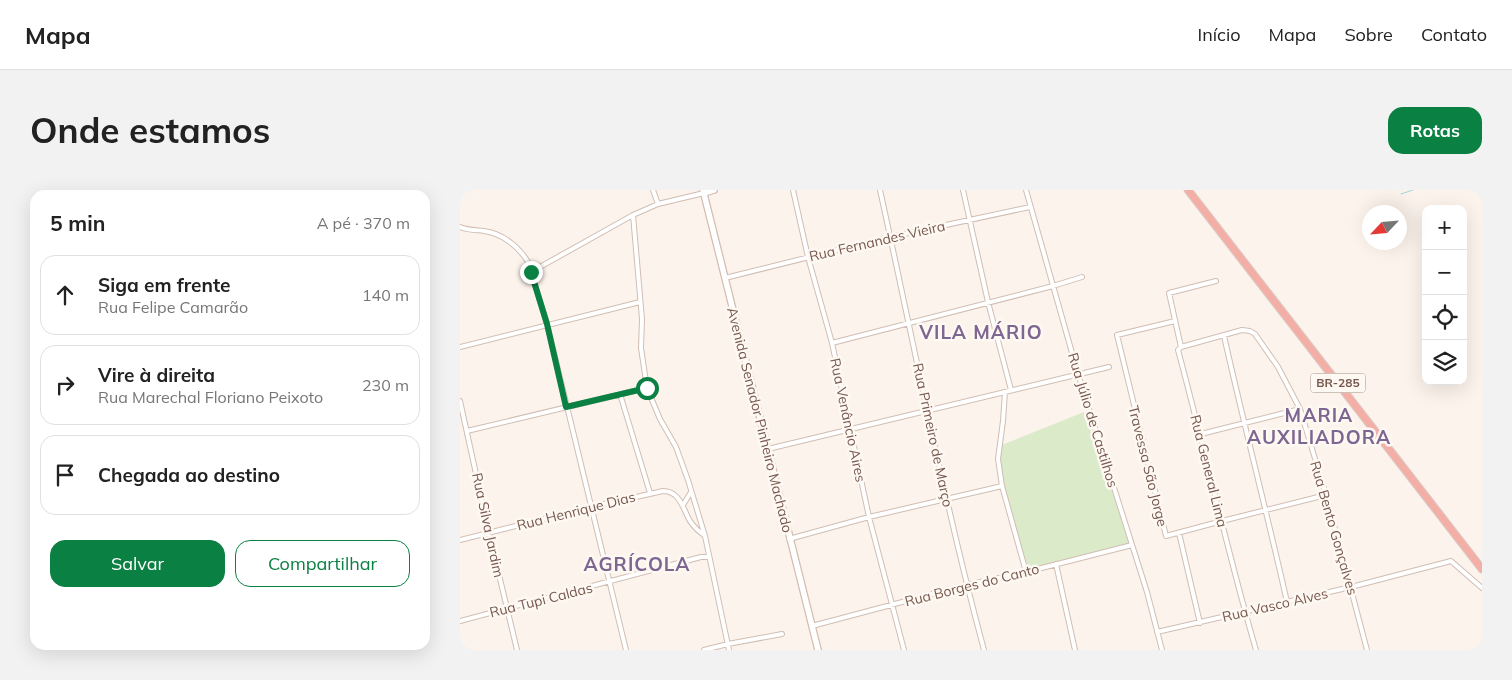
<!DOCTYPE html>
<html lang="pt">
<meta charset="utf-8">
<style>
:root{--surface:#fff;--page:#f2f2f2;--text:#222;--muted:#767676;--line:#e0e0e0;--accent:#0b8043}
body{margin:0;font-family:Mulish,sans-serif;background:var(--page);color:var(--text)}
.controls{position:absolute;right:15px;top:15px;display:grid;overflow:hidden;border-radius:10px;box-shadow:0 5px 20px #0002}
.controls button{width:45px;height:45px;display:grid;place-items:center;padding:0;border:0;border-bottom:1px solid var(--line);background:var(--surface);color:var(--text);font:25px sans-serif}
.compass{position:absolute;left:902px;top:15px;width:45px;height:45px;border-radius:50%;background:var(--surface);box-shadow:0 5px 20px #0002;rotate:244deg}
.stop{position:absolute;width:15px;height:15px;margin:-11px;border:4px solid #0b8043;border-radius:50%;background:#fff}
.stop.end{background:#0b8043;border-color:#fff;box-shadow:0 1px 5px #0008}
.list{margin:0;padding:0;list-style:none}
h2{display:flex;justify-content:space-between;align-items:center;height:65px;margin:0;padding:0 20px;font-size:21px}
h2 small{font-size:16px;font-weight:400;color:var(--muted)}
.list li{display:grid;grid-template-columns:32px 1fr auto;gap:15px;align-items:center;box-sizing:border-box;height:80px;margin:0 10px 10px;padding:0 10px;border:1px solid var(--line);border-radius:15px}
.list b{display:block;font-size:19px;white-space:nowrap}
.list p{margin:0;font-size:16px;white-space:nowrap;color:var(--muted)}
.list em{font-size:16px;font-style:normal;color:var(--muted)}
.actions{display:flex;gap:10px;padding:15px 20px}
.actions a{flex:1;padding:11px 0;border:1px solid var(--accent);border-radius:15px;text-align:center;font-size:18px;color:var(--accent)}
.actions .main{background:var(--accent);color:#fff}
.icon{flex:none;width:28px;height:28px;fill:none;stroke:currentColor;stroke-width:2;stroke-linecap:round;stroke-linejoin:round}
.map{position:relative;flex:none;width:1022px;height:460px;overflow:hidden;border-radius:15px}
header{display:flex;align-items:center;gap:30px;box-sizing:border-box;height:70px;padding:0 25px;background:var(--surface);border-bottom:1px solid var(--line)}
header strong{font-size:24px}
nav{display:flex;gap:28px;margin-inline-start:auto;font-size:18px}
.intro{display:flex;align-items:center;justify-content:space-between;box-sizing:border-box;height:120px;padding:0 30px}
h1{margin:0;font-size:35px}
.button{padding:12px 22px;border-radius:15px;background:var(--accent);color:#fff;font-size:18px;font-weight:700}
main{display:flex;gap:30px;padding:0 30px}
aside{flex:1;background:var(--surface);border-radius:15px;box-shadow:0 5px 20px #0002}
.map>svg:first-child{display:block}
.green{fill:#dbeac9}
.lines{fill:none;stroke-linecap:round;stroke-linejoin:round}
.stream{stroke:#a6d6d7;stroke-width:1}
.street-casing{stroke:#d1bdb3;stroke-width:6}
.secondary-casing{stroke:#d4bcb1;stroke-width:8}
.highway-casing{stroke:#d9d0cd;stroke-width:9}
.street{stroke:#fff;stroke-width:4}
.secondary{stroke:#fff;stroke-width:5.5}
.highway{stroke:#f3afa5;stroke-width:7}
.route{stroke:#0b8043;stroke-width:6}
.labels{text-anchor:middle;stroke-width:5;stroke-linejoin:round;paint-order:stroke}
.shield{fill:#fef8f2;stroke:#a0887f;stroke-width:1}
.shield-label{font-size:12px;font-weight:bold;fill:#77584e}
.street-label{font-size:14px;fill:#77584e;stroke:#fef8f2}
.district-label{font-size:19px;font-weight:bold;letter-spacing:1px;fill:#7e6692;stroke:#fef8f2}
</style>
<header>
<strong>Mapa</strong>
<nav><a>Início</a><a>Mapa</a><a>Sobre</a><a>Contato</a></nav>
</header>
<div class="intro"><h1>Onde estamos</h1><a class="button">Rotas</a></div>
<main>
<aside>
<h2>5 min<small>A pé · 370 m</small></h2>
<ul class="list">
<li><svg class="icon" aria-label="ahead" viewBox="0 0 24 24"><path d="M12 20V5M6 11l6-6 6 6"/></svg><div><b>Siga em frente</b><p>Rua Felipe Camarão</p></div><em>140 m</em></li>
<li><svg class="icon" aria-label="right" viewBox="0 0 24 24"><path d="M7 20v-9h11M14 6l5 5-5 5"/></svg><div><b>Vire à direita</b><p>Rua Marechal Floriano Peixoto</p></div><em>230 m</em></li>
<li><svg class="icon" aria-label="arrive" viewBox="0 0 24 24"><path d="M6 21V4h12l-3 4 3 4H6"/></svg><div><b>Chegada ao destino</b></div></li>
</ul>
<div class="actions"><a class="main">Salvar</a><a>Compartilhar</a></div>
</aside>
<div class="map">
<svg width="1022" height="460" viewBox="0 0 1022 460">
<rect width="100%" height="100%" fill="#fcf4ec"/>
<path class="green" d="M 624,222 L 670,353 L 566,381 L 543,296 L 538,268 L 542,255 Z"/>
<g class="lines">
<path class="stream" d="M 941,4 L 953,0"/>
<defs>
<path id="street" d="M 193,0 L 198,14
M 333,0 L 348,67 L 372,153 L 409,327 L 444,460
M 420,0 C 454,154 483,308 524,460
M 503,0 L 528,112 L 551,200
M 566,0 L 618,184 L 687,402 L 702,460
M 173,25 L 182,129 L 181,158 L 187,198 L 200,229 L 216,257 L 228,290 L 245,346 L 269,460
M 0,37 C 8,40 16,40 24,41 C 42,43 59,57 68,72 L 87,134 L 166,460
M 71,82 L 173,25 L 198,14 L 244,3
M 265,88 L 430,47 L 570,17
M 756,91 L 709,103 L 721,157 L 718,160 C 745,260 767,361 796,460
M 715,131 L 657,145 L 706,346 L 762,331 L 866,305
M 764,146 C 784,235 807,323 827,412
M 372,153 L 593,96 L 622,87
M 0,157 L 180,112
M 721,157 L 782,140 L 790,141 L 795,144 L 818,177 L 840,219 L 866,305 L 907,460
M 545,202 L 543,231 L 538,269 L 542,296 L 566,382
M 160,204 L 190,303
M 0,211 L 29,343 L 57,460
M 7,241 L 187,198
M 741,244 L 840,219
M 308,259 L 649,177
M 223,315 L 231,302
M 719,343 L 740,433
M 329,349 L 409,327 L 542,296
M 0,350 L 131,317 L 203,301 C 220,301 223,319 230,331 C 234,337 238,341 244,345
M 596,374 L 615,460
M 0,431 L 241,367 L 249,367
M 352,436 L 506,395 L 566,382 L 672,355
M 697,442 L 891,397 L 991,371 L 1022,398
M 244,460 L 268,454 L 322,444"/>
<path id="secondary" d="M 243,0 L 358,460
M 244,3 L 254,0"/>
<path id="highway" d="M 728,0 L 1022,379"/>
</defs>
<use href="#street" class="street-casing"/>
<use href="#secondary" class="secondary-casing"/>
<use href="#highway" class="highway-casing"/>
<use href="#street" class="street"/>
<use href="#secondary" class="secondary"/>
<use href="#highway" class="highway"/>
</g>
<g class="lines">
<path class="route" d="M 71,82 L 87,134 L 106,217 L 187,198"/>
</g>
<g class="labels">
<rect class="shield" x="850.5" y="183.5" width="55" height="19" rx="4"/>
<g class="shield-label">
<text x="878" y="197">BR-285</text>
</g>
<g class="street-label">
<text transform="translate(417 51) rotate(-13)" y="5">Rua Fernandes Vieira</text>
<text transform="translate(300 230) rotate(76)" y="5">Avenida Senador Pinheiro Machado</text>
<text transform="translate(388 230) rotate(78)" y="5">Rua Venâncio Aires</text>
<text transform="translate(633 230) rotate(73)" y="5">Rua Júlio de Castilhos</text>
<text transform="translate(473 245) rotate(78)" y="5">Rua Primeiro de Março</text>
<text transform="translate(688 276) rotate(76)" y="5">Travessa São Jorge</text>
<text transform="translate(749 281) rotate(76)" y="5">Rua General Lima</text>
<text transform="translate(116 321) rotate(-14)" y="5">Rua Henrique Dias</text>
<text transform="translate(28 335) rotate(78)" y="5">Rua Silva Jardim</text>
<text transform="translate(874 338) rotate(74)" y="5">Rua Bento Gonçalves</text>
<text transform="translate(512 395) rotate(-14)" y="5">Rua Borges do Canto</text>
<text transform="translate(81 410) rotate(-14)" y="5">Rua Tupi Caldas</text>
<text transform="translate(815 415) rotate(-13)" y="5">Rua Vasco Alves</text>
</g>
<g class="district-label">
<text x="521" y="149">VILA MÁRIO</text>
<text x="859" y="232">MARIA<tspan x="859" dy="22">AUXILIADORA</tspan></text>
<text x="177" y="381">AGRÍCOLA</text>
</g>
</g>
</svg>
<div class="controls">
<button>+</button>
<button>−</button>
<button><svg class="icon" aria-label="locate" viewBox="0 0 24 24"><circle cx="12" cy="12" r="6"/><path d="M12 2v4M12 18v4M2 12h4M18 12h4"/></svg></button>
<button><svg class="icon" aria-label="layers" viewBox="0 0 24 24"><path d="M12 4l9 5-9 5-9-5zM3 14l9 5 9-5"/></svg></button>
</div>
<svg class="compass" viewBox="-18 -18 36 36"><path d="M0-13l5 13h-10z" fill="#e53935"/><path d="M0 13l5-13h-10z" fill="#767676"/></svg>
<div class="stop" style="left:187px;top:198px"></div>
<div class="stop end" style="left:71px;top:82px"></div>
</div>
</main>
